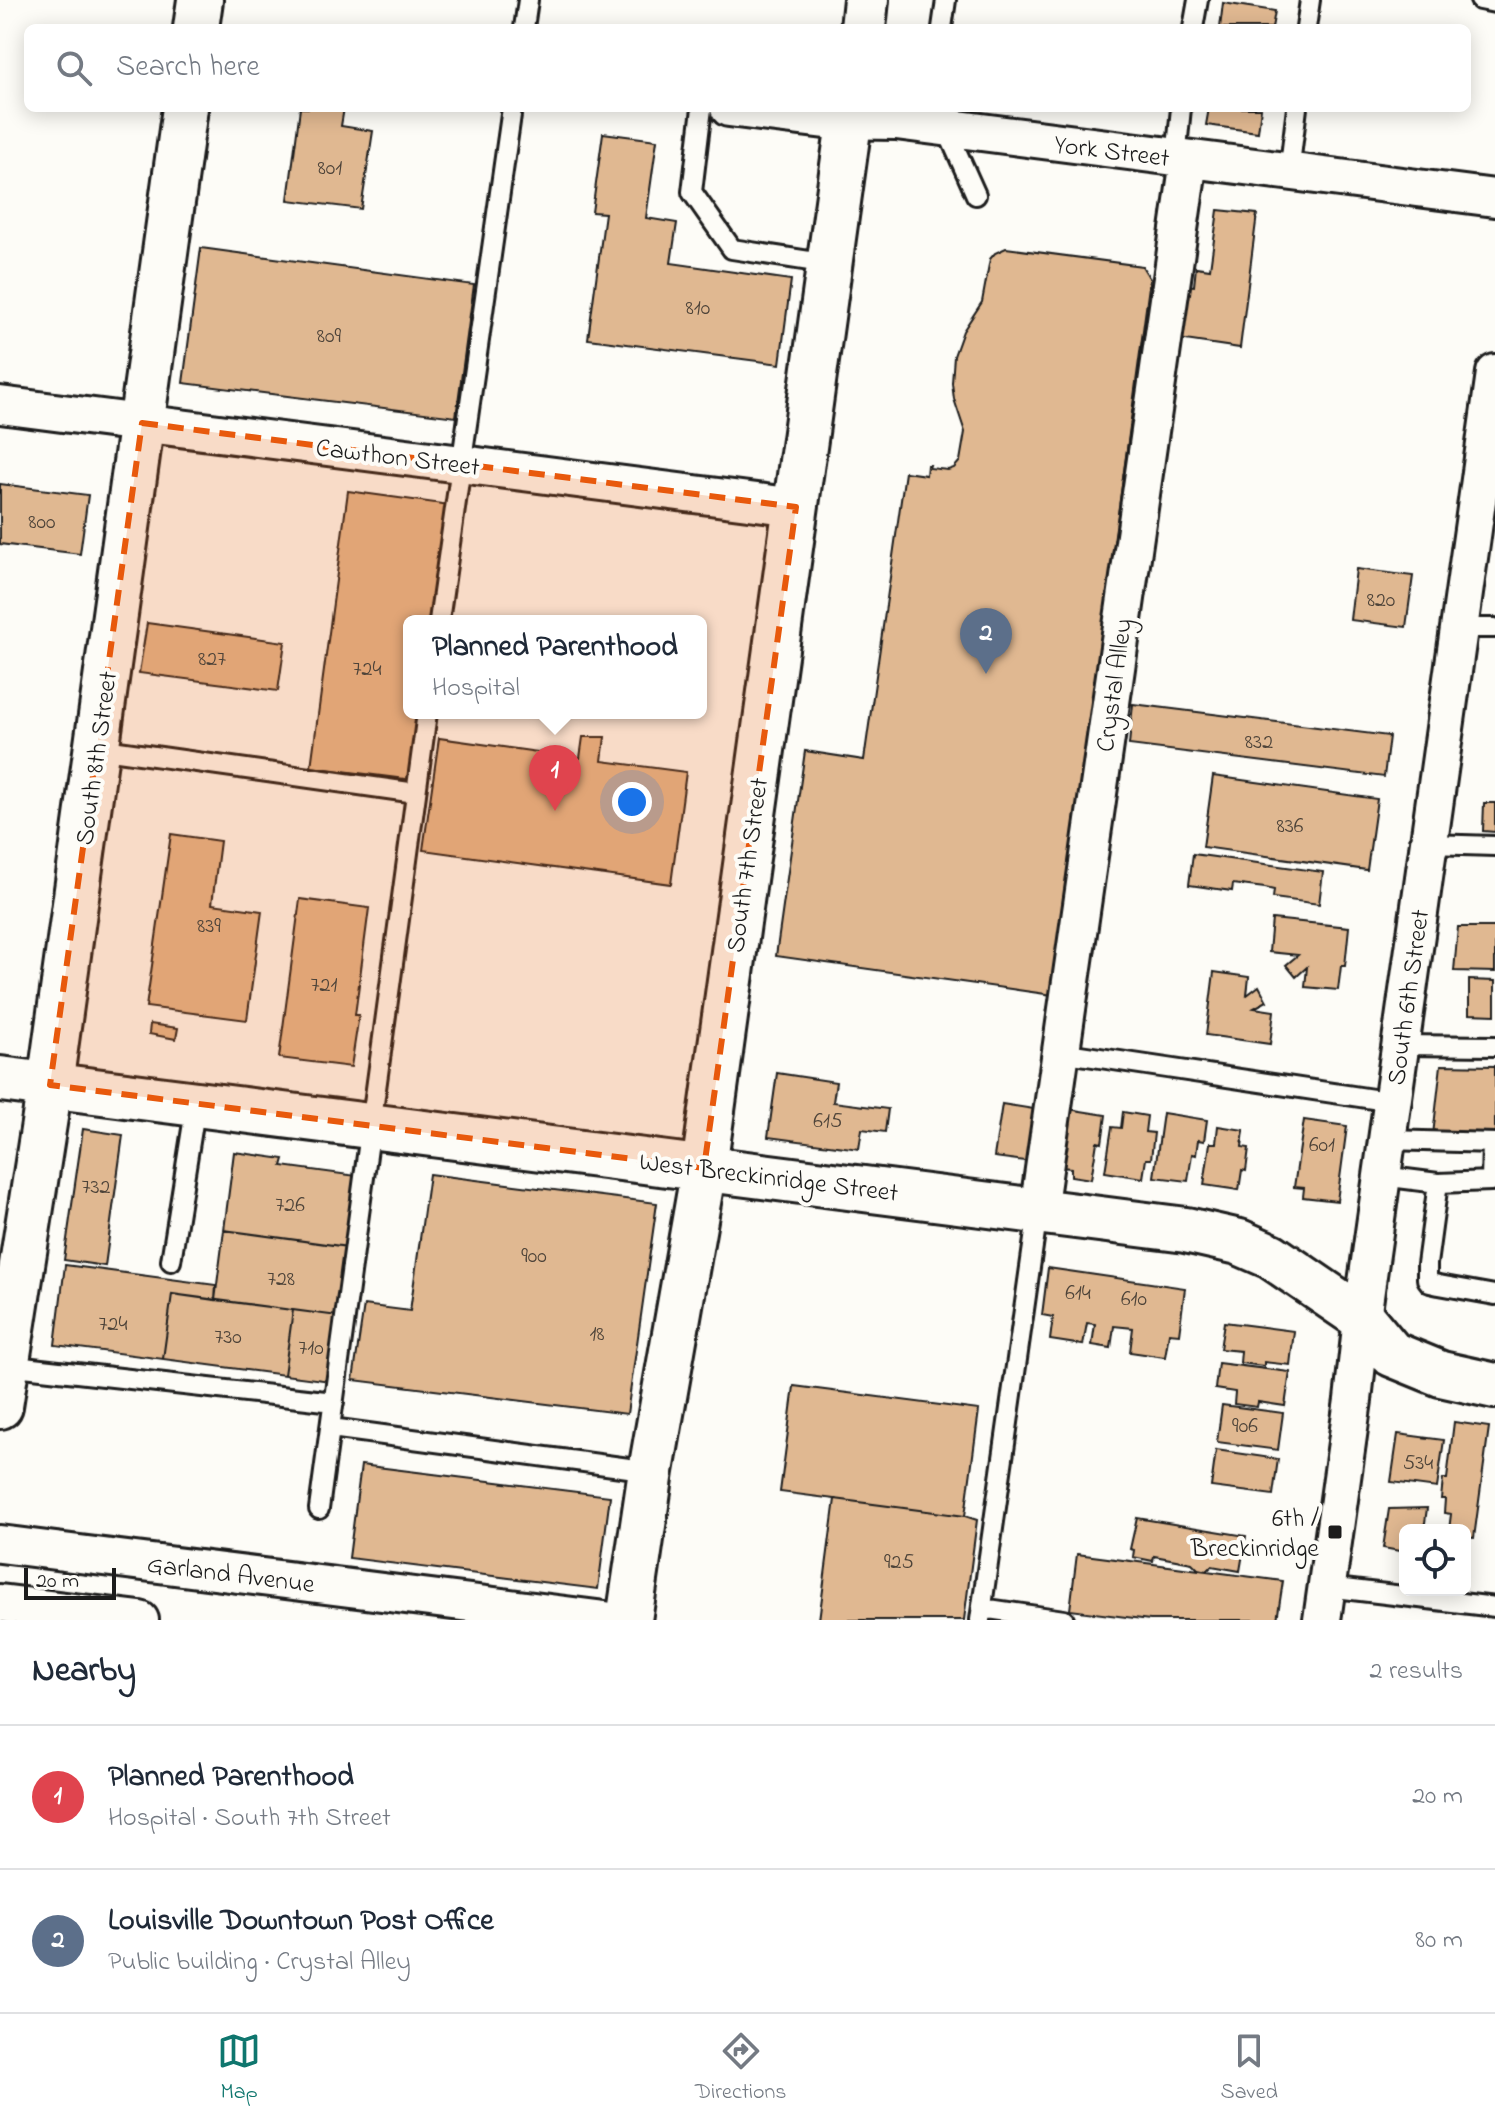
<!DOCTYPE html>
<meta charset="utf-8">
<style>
:root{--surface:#fff;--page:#f6f6f7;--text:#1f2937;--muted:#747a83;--line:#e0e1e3;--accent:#0f766e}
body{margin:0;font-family:"Indie Flower",sans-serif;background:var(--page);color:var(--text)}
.controls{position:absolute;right:24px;bottom:24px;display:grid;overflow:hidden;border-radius:12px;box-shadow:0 4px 20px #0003}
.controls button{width:72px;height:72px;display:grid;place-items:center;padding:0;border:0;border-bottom:2px solid var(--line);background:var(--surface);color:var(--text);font:40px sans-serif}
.scale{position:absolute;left:24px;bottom:20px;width:92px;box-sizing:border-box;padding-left:8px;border:4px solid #1c1c1c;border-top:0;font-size:22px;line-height:28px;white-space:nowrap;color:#1c1c1c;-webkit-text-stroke:6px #fdfcf7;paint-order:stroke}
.you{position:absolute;left:632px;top:802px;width:28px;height:28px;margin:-20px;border:6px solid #fff;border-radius:50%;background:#1a73e8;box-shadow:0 0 0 12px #1a73e833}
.badge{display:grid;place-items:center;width:52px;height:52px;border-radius:50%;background:var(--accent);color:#fff;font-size:26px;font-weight:700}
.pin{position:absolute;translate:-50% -66px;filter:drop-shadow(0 2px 4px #0008)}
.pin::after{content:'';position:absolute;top:42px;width:28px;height:24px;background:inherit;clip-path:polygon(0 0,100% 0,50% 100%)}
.popup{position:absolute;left:403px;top:615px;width:304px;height:104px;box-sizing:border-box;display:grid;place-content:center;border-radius:12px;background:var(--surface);filter:drop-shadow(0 2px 6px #0005);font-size:26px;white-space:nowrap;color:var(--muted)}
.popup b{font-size:30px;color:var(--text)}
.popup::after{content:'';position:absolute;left:50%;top:100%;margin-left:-16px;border:16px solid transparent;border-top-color:var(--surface)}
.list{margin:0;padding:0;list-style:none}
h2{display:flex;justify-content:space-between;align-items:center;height:104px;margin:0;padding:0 32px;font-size:34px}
h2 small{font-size:26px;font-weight:400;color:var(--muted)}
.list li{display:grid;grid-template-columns:52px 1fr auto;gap:24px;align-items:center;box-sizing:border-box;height:144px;padding:0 32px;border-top:2px solid var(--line)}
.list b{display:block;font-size:30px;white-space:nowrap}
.list p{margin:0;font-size:26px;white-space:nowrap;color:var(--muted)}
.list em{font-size:26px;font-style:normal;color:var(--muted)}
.icon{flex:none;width:44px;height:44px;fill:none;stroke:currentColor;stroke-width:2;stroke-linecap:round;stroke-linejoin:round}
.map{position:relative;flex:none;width:1495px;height:1620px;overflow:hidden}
.search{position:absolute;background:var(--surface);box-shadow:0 4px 20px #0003;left:24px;right:24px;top:24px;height:88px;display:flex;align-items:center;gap:20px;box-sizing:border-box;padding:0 28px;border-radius:12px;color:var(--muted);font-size:30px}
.sheet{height:392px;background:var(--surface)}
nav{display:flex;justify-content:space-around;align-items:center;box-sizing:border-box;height:112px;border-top:2px solid var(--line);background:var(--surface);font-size:22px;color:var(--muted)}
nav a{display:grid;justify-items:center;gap:4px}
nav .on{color:var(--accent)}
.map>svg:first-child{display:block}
.building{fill:#e0b891;stroke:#1c1c1c;stroke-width:2}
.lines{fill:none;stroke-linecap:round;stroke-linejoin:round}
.service-casing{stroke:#1c1c1c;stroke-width:24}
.minor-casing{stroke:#1c1c1c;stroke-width:42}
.tertiary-casing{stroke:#1c1c1c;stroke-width:50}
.service{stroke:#fdfcf7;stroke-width:18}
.minor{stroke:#fdfcf7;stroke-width:36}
.tertiary{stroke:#fdfcf7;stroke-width:44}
.marked{fill:#e8590c;fill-opacity:0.2;stroke:#e8590c;stroke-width:6;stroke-dasharray:16 10;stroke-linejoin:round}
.poi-dot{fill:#1c1c1c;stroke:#fdfcf7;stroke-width:3}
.labels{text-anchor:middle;stroke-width:8;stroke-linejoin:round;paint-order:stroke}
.number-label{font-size:22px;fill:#4d4339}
.street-label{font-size:26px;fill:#1c1c1c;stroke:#fdfcf7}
.poi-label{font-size:26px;fill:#1c1c1c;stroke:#fdfcf7;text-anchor:end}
</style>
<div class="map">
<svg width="1495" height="1620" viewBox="0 0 1495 1620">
<rect width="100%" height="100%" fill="#fdfcf7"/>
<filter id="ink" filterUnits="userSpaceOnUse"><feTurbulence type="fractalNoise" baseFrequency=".0125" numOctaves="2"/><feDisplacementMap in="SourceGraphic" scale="16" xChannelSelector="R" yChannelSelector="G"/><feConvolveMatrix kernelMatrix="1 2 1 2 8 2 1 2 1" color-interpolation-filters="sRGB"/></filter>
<g filter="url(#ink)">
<path class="building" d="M 1223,3 L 1275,11 L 1272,28 L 1220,28 Z
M 300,108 L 344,108 L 341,126 L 373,131 L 361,209 L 288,200 Z
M 1209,108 L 1261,108 L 1258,132 L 1206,125 Z
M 603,133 L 657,140 L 646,218 L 677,223 L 671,263 L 791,280 L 780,364 L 588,339 L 605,213 L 592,212 Z
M 1218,210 L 1257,214 L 1240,348 L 1178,339 L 1185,285 L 1194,286 L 1196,267 L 1210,269 Z
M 201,248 L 474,285 L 456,417 L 183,383 Z
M 1006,248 L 1142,266 L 1150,279 L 1053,995 L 776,956 L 805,751 L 864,760 L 905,472 L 926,475 L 927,465 L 930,465 L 929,468 L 948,470 L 954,468 L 960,461 L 965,432 L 954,399 L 952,383 L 954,356 L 963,331 L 982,302 L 990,259 L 995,253 Z
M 0,484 L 88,495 L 80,554 L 0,544 Z
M 348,491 L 450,505 L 435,621 L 409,621 L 409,713 L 422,713 L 413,780 L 311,767 Z
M 1356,569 L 1413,576 L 1406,627 L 1350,620 Z
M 147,623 L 285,642 L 278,691 L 139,673 Z
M 1133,704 L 1389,736 L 1384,777 L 1129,745 Z
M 583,737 L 605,737 L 602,761 L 686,772 L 671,884 L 423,850 L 439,738 L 580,758 Z
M 1213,776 L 1377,799 L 1367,870 L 1203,847 Z
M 1484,803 L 1495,803 L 1495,832 L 1483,831 Z
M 171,834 L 220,841 L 212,904 L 262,911 L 247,1020 L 146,1007 Z
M 1193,854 L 1323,872 L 1319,904 L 1273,898 L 1274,890 L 1265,888 L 1233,884 L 1232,891 L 1189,885 Z
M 300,899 L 369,908 L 355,1015 L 359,1015 L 351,1067 L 279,1058 Z
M 1272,919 L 1349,927 L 1345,966 L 1341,966 L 1338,990 L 1305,987 L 1307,967 L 1296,977 L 1286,965 L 1298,955 L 1269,952 Z
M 1458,927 L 1495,927 L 1495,972 L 1454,971 Z
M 1214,972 L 1249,977 L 1247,995 L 1259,986 L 1267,1001 L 1254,1008 L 1274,1011 L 1270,1044 L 1206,1035 Z
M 1469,980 L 1495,981 L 1495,1015 L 1469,1014 Z
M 150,1024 L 178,1028 L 176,1039 L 149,1034 Z
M 1441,1065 L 1495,1066 L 1495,1137 L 1433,1135 Z
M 777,1073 L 836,1082 L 833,1102 L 888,1109 L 885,1132 L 862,1129 L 859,1149 L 768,1137 Z
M 1002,1104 L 1040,1110 L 1032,1162 L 994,1157 Z
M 1068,1109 L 1106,1115 L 1102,1143 L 1097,1142 L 1091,1179 L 1071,1176 L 1071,1168 L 1060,1167 Z
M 1123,1112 L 1147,1116 L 1145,1132 L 1154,1133 L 1151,1159 L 1146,1159 L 1143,1178 L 1105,1172 L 1112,1127 L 1121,1128 Z
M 1163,1113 L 1207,1120 L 1204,1141 L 1198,1140 L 1196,1155 L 1192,1154 L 1188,1181 L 1154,1177 Z
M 1304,1120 L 1347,1126 L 1337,1201 L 1303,1197 L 1304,1188 L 1294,1187 Z
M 1218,1126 L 1244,1130 L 1242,1147 L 1249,1148 L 1246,1171 L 1242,1170 L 1239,1190 L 1204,1185 L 1210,1143 L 1216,1143 Z
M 83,1129 L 123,1135 L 105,1266 L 64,1260 Z
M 234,1152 L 284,1159 L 282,1166 L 357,1176 L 348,1247 L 224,1230 Z
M 429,1174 L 657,1203 L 627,1414 L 353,1380 L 364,1305 L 410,1311 Z
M 224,1230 L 348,1247 L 338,1316 L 215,1300 Z
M 65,1265 L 216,1285 L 215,1300 L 172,1294 L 163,1359 L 55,1345 Z
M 1048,1268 L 1185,1288 L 1179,1334 L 1169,1333 L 1165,1357 L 1130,1352 L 1133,1328 L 1114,1326 L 1111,1348 L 1092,1345 L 1095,1324 L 1087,1323 L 1083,1345 L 1050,1340 L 1053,1317 L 1042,1315 Z
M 172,1294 L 293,1310 L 284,1375 L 163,1359 Z
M 293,1310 L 338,1316 L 330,1381 L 284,1375 Z
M 1224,1322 L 1294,1331 L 1290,1365 L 1264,1362 L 1264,1366 L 1240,1363 L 1241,1351 L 1220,1349 Z
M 1218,1363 L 1290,1372 L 1285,1406 L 1258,1402 L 1257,1407 L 1234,1404 L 1235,1392 L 1215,1389 Z
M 794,1386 L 979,1410 L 965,1516 L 780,1492 Z
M 1222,1405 L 1283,1413 L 1278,1450 L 1217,1442 Z
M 1454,1422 L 1489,1427 L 1474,1538 L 1465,1537 L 1465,1530 L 1449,1530 L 1451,1514 L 1444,1513 L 1445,1499 L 1441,1499 L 1443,1479 L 1447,1479 Z
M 1398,1434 L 1444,1440 L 1437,1488 L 1391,1482 Z
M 1216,1450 L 1278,1459 L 1273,1495 L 1211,1487 Z
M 361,1465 L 610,1496 L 598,1589 L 349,1558 Z
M 835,1499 L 965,1516 L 977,1520 L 964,1620 L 819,1620 Z
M 1427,1508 L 1424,1530 L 1405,1530 L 1405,1552 L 1383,1548 L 1389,1509 Z
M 1137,1518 L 1246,1536 L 1240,1571 L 1212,1566 L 1207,1571 L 1198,1569 L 1192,1563 L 1154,1556 L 1153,1561 L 1133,1557 L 1134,1550 L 1130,1549 Z
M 1077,1554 L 1283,1581 L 1277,1620 L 1150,1620 L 1070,1610 Z"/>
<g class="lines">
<defs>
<path id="service" d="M 1480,0 L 1495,3
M 524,28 L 528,0
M 942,28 L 946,0
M 1193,28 L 1198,0
M 1306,28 L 1310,0
M 702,108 L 692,192 L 732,249 L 829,264
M 946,128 L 976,195
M 1176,158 L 1181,108
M 1289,173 L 1297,108
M 439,621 L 512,108
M 1459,628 L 1495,628
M 97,748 L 416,793
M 1429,844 L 1495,846
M 1401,1045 L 1495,1046
M 1060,1052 L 1393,1102
M 1387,1140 L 1495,1143
M 1382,1176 L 1438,1183 L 1491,1181 L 1492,1143
M 1438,1183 L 1427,1264 L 1427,1279 L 1430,1283 L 1439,1285 L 1495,1295
M 171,1261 L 196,1104
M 6,1365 L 334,1402
M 331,1428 L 651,1471
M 319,1509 L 427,713
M 1327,1587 L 1495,1607
M 982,1608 L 1064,1620
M 980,1620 L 1038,1211"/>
<path id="minor" d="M 729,108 L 825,120 L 896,121 L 1495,198
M 0,405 L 796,507
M 1038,1211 L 1189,160
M 0,1544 L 605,1620
M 0,1603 L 140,1620
M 1322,1620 L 1353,1400 L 1362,1318 L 1495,373"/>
<path id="tertiary" d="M 196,28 L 200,0
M 863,28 L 866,0
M 0,1079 L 1186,1230 L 1239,1242 L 1271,1256 L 1362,1318 L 1392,1354 L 1441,1374 L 1495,1386
M 0,1406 L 50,1085 L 185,108
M 629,1620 L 651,1471 L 704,1168 L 851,108"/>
</defs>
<use href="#service" class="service-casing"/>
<use href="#minor" class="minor-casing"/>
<use href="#tertiary" class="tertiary-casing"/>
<use href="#service" class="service"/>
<use href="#minor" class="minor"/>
<use href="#tertiary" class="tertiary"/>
</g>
</g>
<path class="marked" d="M 142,423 L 796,507 L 704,1168 L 50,1085 Z"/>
<rect class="poi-dot" x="1327" y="1524" width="16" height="16" rx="4"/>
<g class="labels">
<g class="number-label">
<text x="330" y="174">801</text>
<text x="698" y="314">810</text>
<text x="329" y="342">809</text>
<text x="42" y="528">800</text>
<text x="1381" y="606">820</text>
<text x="212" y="665">827</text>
<text x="367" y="675">724</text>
<text x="1259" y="748">832</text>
<text x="1290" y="832">836</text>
<text x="209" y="932">839</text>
<text x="324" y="991">721</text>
<text x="828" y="1127">615</text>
<text x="1322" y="1151">601</text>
<text x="96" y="1193">732</text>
<text x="290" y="1211">726</text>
<text x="534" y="1262">900</text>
<text x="281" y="1285">728</text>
<text x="1078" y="1299">614</text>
<text x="1134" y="1305">610</text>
<text x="113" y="1330">724</text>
<text x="597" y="1340">18</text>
<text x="228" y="1343">730</text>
<text x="311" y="1354">710</text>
<text x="1245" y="1432">906</text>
<text x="1418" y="1469">534</text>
<text x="899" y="1568">925</text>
</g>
<g class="street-label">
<text transform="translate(1112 150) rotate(7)" y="9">York Street</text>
<text transform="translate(398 456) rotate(7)" y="9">Cawthon Street</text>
<text transform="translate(1113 685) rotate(-82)" y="9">Crystal Alley</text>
<text transform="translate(95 758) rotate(-82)" y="9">South 8th Street</text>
<text transform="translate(746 865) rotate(-82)" y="9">South 7th Street</text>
<text transform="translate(1407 997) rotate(-82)" y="9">South 6th Street</text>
<text transform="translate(769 1176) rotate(7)" y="9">West Breckinridge Street</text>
<text transform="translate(231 1573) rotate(7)" y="9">Garland Avenue</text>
</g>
<g class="poi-label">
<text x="1319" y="1526">6th /<tspan x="1319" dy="30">Breckinridge</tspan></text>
</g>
</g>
</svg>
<div class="controls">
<button><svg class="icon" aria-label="locate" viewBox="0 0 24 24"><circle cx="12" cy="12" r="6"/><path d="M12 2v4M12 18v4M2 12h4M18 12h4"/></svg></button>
</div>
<div class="scale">20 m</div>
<div class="you"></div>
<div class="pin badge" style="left:555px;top:811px;background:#e0444e">1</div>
<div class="popup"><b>Planned Parenthood</b>Hospital</div>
<div class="pin badge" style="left:986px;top:674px;background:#5c6f8a">2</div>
<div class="search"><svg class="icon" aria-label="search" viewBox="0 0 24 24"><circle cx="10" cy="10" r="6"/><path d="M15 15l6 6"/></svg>Search here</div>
</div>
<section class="sheet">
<h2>Nearby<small>2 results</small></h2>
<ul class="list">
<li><span class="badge" style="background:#e0444e">1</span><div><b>Planned Parenthood</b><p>Hospital · South 7th Street</p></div><em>20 m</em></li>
<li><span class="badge" style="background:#5c6f8a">2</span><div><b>Louisville Downtown Post Office</b><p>Public building · Crystal Alley</p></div><em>80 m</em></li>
</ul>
</section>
<nav>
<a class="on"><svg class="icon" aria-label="map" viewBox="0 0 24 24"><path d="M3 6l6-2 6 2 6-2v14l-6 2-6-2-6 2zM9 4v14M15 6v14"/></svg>Map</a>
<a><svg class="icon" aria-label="directions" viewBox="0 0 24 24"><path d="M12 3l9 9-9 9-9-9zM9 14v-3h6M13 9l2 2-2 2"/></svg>Directions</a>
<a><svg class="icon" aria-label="saved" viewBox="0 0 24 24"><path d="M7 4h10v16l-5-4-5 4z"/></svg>Saved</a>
</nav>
